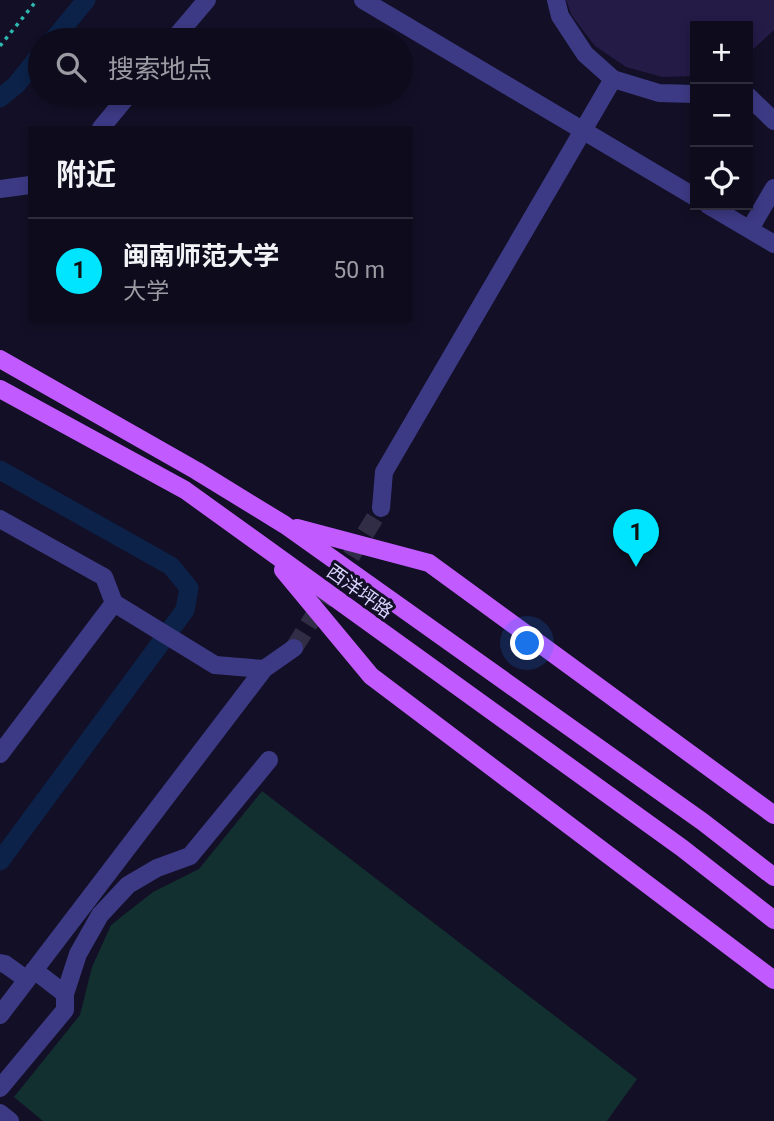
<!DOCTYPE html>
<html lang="zh">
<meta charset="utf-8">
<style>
:root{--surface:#0e0b1c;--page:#171425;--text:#f1f3f6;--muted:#9b9ba3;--line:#2e2b3b;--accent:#00e5ff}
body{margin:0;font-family:Roboto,"Noto Sans SC",sans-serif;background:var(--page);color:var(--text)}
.controls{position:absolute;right:21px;top:21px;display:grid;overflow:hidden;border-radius:0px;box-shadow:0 4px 10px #0003}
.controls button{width:63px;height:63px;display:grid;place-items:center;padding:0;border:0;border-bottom:2px solid var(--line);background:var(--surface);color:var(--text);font:35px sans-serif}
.you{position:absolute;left:528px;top:644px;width:24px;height:24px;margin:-18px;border:5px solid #fff;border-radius:50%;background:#1a73e8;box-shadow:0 0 0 10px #1a73e833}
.badge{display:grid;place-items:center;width:46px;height:46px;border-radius:50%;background:var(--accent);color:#111;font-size:23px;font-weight:700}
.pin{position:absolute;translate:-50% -58px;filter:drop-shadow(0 2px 4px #0008)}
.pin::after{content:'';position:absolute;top:37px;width:24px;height:21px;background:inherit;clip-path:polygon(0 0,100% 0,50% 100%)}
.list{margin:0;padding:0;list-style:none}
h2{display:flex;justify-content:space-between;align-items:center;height:91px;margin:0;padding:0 28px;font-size:30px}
h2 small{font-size:23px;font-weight:400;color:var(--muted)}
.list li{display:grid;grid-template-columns:46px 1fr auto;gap:21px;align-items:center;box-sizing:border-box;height:105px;padding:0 28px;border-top:2px solid var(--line)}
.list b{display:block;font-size:26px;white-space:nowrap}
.list p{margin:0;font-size:23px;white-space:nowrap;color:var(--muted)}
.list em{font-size:23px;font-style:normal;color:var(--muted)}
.icon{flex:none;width:38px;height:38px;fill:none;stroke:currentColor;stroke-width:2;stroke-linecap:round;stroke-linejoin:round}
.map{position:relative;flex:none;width:774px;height:1121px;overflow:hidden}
.search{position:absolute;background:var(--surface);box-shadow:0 4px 10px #0003;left:28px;top:28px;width:385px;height:77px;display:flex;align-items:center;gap:18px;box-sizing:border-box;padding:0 24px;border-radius:38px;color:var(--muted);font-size:26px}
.panel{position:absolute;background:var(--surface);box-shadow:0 4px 10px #0003;left:28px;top:126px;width:385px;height:196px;border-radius:0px}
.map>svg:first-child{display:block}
.green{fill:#12302f}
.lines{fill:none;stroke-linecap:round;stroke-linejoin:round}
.canal{stroke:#0c2248;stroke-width:19}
.building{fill:#241b47}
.minor-tunnel{stroke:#312d47;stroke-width:18;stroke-dasharray:18 9;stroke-linecap:butt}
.path{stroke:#2fb8b0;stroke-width:3.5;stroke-dasharray:3.5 5;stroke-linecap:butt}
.minor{stroke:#3d3a85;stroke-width:18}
.major{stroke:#c25bff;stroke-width:18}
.labels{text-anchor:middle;stroke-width:6;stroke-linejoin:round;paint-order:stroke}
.street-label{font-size:19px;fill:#d9d4ff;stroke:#130f26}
</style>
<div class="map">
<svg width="774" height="1121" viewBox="0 0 774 1121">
<rect width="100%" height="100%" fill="#130f26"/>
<path class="green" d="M 262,791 L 637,1079 L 607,1121 L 43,1121 L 14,1097 L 80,1015 L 92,967 L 111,925 L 153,892 L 199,869 Z"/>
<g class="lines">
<path class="canal" d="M 53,40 L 86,0
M 0,98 L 16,85 L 40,55
M 0,470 L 171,566 L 189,588 L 185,610 L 0,861"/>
</g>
<path class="building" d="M 566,0 L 774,0 L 774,30 L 748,54 L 748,26 L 695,26 L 695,76 L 662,77 L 626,67 L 595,46 L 572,16 Z"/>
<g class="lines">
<path class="minor-tunnel" d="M 294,648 L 381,508"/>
<path class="path" d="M 0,46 L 37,0"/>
<path class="minor" d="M 363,0 L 695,197
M 556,0 L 560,16 L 585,54 L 613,79 L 659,93 L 695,94
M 173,40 L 207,0
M 748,96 L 774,121
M 101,128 L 130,93
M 0,189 L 30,185
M 708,205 L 774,244
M 750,229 L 774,188
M 381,508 L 384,472 L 613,79
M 0,519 L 104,577 L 114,603 L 215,665 L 264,669
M 0,754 L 114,603
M 0,963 L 5,964 L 26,979
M 34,970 L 65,994
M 0,1015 L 264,669 L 294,648
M 0,1088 L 65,1010 L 65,994 L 78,954 L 100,915 L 128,885 L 157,868 L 190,856 L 269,760
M 0,1113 L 10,1121"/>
<path class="major" d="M 0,359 L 197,471 L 285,525 L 703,822 L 774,877
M 0,389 L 185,490 L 682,848 L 774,920
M 297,528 L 429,563 L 774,815
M 283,570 L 371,676 L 774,980"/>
</g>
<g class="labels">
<g class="street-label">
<text transform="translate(360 591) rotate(36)" y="7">西洋坪路</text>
</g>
</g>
</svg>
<div class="controls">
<button>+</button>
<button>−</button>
<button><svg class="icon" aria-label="locate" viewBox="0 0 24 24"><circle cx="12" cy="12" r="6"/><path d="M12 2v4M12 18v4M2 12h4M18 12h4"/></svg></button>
</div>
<div class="you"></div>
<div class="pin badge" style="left:636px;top:567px">1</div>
<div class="search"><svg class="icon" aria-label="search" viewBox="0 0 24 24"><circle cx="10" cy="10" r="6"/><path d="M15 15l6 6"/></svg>搜索地点</div>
<section class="panel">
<h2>附近<small></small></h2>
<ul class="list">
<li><span class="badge">1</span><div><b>闽南师范大学</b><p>大学</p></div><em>50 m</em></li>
</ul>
</section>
</div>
